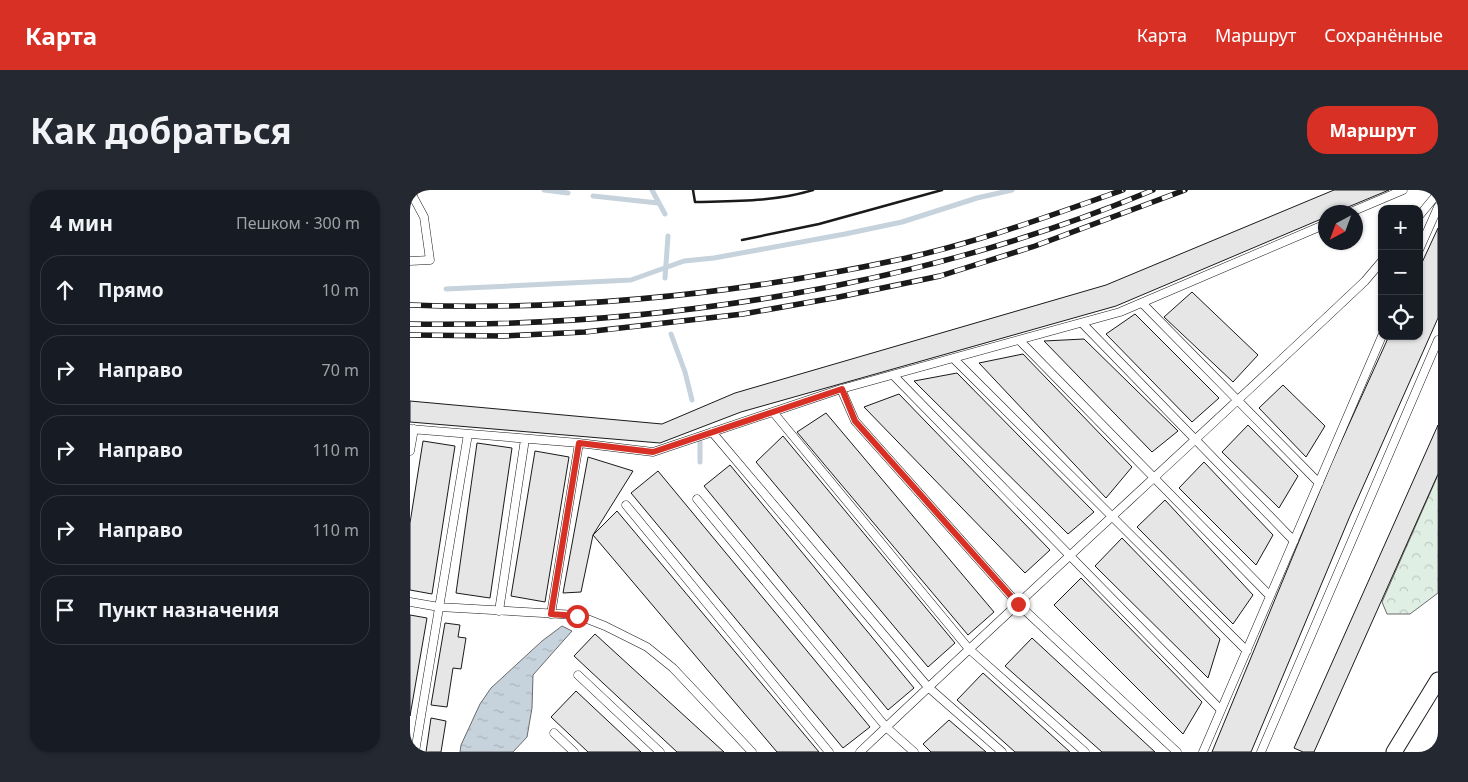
<!DOCTYPE html>
<html lang="ru">
<meta charset="utf-8">
<style>
:root{--surface:#171b24;--page:#242831;--text:#f1f3f6;--muted:#9ea1a6;--line:#363941;--accent:#d93025}
body{margin:0;font-family:"Noto Sans",sans-serif;background:var(--page);color:var(--text)}
.controls{position:absolute;right:15px;top:15px;display:grid;overflow:hidden;border-radius:10px;box-shadow:0 1px 4px #0004}
.controls button{width:45px;height:45px;display:grid;place-items:center;padding:0;border:0;border-bottom:1px solid var(--line);background:var(--surface);color:var(--text);font:25px sans-serif}
.compass{position:absolute;left:908px;top:15px;width:45px;height:45px;border-radius:50%;background:var(--surface);box-shadow:0 1px 4px #0004;rotate:221deg}
.stop{position:absolute;width:15px;height:15px;margin:-11px;border:4px solid #d93025;border-radius:50%;background:#fff}
.stop.end{background:#d93025;border-color:#fff;box-shadow:0 1px 5px #0008}
.list{margin:0;padding:0;list-style:none}
h2{display:flex;justify-content:space-between;align-items:center;height:65px;margin:0;padding:0 20px;font-size:21px}
h2 small{font-size:16px;font-weight:400;color:var(--muted)}
.list li{display:grid;grid-template-columns:32px 1fr auto;gap:15px;align-items:center;box-sizing:border-box;height:70px;margin:0 10px 10px;padding:0 10px;border:1px solid var(--line);border-radius:20px}
.list b{display:block;font-size:19px;white-space:nowrap}
.list em{font-size:16px;font-style:normal;color:var(--muted)}
.icon{flex:none;width:28px;height:28px;fill:none;stroke:currentColor;stroke-width:2;stroke-linecap:round;stroke-linejoin:round}
.map{position:relative;flex:none;width:1028px;height:562px;overflow:hidden;border-radius:20px}
header{display:flex;align-items:center;gap:30px;box-sizing:border-box;height:70px;padding:0 25px;background:var(--accent);color:#fff}
header strong{font-size:24px}
nav{display:flex;gap:28px;margin-inline-start:auto;font-size:18px}
.intro{display:flex;align-items:center;justify-content:space-between;box-sizing:border-box;height:120px;padding:0 30px}
h1{margin:0;font-size:35px}
.button{padding:12px 22px;border-radius:20px;background:var(--accent);color:#fff;font-size:18px;font-weight:700}
main{display:flex;gap:30px;padding:0 30px}
aside{flex:1;background:var(--surface);border-radius:20px;box-shadow:0 1px 4px #0004}
.map>svg:first-child{display:block}
.forest{fill:url(#forest-crowns);stroke:#6a6a6a}
.water{fill:url(#water-ripples);stroke:#6a6a6a}
.lines{fill:none;stroke-linecap:round;stroke-linejoin:round}
.stream{stroke:#c6d2dc;stroke-width:5}
.building{fill:#e6e6e6;stroke:#1a1a1a}
.lane-casing{stroke:#1a1a1a;stroke-width:9}
.street-casing{stroke:#1a1a1a;stroke-width:17}
.lane{stroke:#fff;stroke-width:8}
.street{stroke:#fff;stroke-width:15}
.rail-casing{stroke:#1a1a1a;stroke-width:5.5}
.rail{stroke:#fff;stroke-width:4;stroke-dasharray:11;stroke-linecap:butt}
.wall{stroke:#1a1a1a;stroke-width:2.5}
.route{stroke:#d93025;stroke-width:6}
</style>
<header>
<strong>Карта</strong>
<nav><a>Карта</a><a>Маршрут</a><a>Сохранённые</a></nav>
</header>
<div class="intro"><h1>Как добраться</h1><a class="button">Маршрут</a></div>
<main>
<aside>
<h2>4 мин<small>Пешком · 300 m</small></h2>
<ul class="list">
<li><svg class="icon" aria-label="ahead" viewBox="0 0 24 24"><path d="M12 20V5M6 11l6-6 6 6"/></svg><div><b>Прямо</b></div><em>10 m</em></li>
<li><svg class="icon" aria-label="right" viewBox="0 0 24 24"><path d="M7 20v-9h11M14 6l5 5-5 5"/></svg><div><b>Направо</b></div><em>70 m</em></li>
<li><svg class="icon" aria-label="right" viewBox="0 0 24 24"><path d="M7 20v-9h11M14 6l5 5-5 5"/></svg><div><b>Направо</b></div><em>110 m</em></li>
<li><svg class="icon" aria-label="right" viewBox="0 0 24 24"><path d="M7 20v-9h11M14 6l5 5-5 5"/></svg><div><b>Направо</b></div><em>110 m</em></li>
<li><svg class="icon" aria-label="arrive" viewBox="0 0 24 24"><path d="M6 21V4h12l-3 4 3 4H6"/></svg><div><b>Пункт назначения</b></div></li>
</ul>
</aside>
<div class="map">
<svg width="1028" height="562" viewBox="0 0 1028 562">
<defs>
<pattern id="forest-crowns" width="20" height="18" patternUnits="userSpaceOnUse" patternTransform="scale(1.25)"><rect width="20" height="18" fill="#e0efe3"/><path d="M2 6a3 3 0 1 1 6 0M12 15a3 3 0 1 1 6 0" fill="none" stroke="#c0ccc2"/></pattern>
<pattern id="water-ripples" width="26" height="14" patternUnits="userSpaceOnUse" patternTransform="scale(1.25)"><rect width="26" height="14" fill="#c6d2dc"/><path d="M2 4q2-2 4 0t4 0M15 11q2-2 4 0t4 0" fill="none" stroke="#aab4bc"/></pattern>
</defs>
<rect width="100%" height="100%" fill="#fff"/>
<path class="forest" d="M 1028,285 L 1028,403 L 1000,424 L 977,424 L 972,412 Z"/>
<path class="water" d="M 152,436 L 162,441 L 123,485 L 122,518 L 117,547 L 103,562 L 50,562 L 51,555 L 70,514 L 81,498 L 132,451 Z"/>
<g class="lines">
<path class="stream" d="M 134,0 L 158,3
M 242,0 L 255,24
M 183,6 L 248,13
M 255,88 L 258,46
M 36,99 L 221,90 L 274,71 L 304,68 L 435,44 L 492,32 L 567,8 L 602,0
M 261,144 L 275,182 L 282,210
M 290,252 L 290,272"/>
</g>
<path class="building" d="M 924,0 L 979,0 L 926,22 L 916,22 L 916,27 L 706,116 L 331,222 L 250,253 L 0,232 L 0,211 L 252,234 L 325,203 L 696,95 Z
M 1028,38 L 1028,128 L 940,326 L 841,562 L 802,562 L 920,276 L 979,146 L 1009,146 L 1009,79 Z
M 782,102 L 848,165 L 823,192 L 754,127 Z
M 725,124 L 809,208 L 782,232 L 696,144 Z
M 674,149 L 768,241 L 742,262 L 634,151 Z
M 613,164 L 722,277 L 696,308 L 569,173 Z
M 547,183 L 684,322 L 658,344 L 504,191 Z
M 873,195 L 915,236 L 896,267 L 849,218 Z
M 489,204 L 640,360 L 615,383 L 454,217 Z
M 416,223 L 584,422 L 558,445 L 387,242 Z
M 838,235 L 888,286 L 869,318 L 812,262 Z
M 1028,235 L 1028,284 L 904,562 L 893,562 L 884,558 Z
M 373,246 L 545,453 L 518,477 L 346,272 Z
M 13,251 L 45,256 L 22,404 L 0,400 L 0,333 Z
M 67,253 L 102,258 L 80,408 L 46,403 Z
M 125,261 L 159,267 L 135,412 L 101,406 Z
M 178,267 L 223,281 L 183,345 L 171,402 L 153,403 Z
M 794,272 L 863,345 L 846,375 L 769,298 Z
M 320,275 L 504,498 L 478,520 L 294,296 Z
M 248,281 L 460,537 L 433,558 L 221,303 Z
M 755,310 L 843,405 L 823,434 L 727,337 Z
M 207,321 L 409,562 L 367,562 L 183,345 Z
M 712,348 L 810,449 L 798,488 L 685,376 Z
M 671,388 L 792,512 L 773,544 L 644,415 Z
M 0,425 L 17,428 L 0,526 Z
M 35,433 L 50,435 L 48,447 L 56,448 L 51,479 L 43,478 L 37,517 L 21,515 Z
M 185,444 L 314,562 L 267,562 L 164,466 Z
M 622,448 L 745,562 L 692,562 L 595,476 Z
M 573,483 L 660,562 L 605,562 L 547,510 Z
M 166,501 L 231,562 L 178,562 L 141,527 Z
M 21,528 L 36,531 L 31,562 L 16,562 Z
M 539,530 L 576,562 L 521,562 L 513,554 Z"/>
<g class="lines">
<defs>
<path id="lane" d="M 0,1 L 14,27 L 20,70 L 0,71
M 941,22 L 993,0
M 1009,26 L 1028,3
M 1009,60 L 1028,17
M 732,113 L 909,293
M 672,133 L 884,351
M 610,151 L 860,406
M 544,169 L 837,461
M 483,185 L 811,520
M 431,199 L 445,231 L 608,414 L 767,562
M 363,222 L 559,459 L 675,562
M 0,239 L 169,253 L 141,424
M 302,242 L 518,497 L 592,562
M 169,253 L 243,262 L 431,199 L 710,122 L 916,34
M 0,261 L 4,239
M 287,309 L 476,537 L 504,562
M 216,315 L 419,562
M 0,412 L 29,417 L 167,425 L 195,436 L 237,457 L 263,478 L 342,562
M 89,421 L 115,249
M 168,485 L 250,562
M 144,543 L 164,562
M 5,562 L 58,244
M 450,562 C 617,403 788,249 955,91 L 972,71
M 793,562 L 972,146
M 851,562 L 1028,150"/>
<path id="street" d="M 984,562 L 1028,490"/>
</defs>
<use href="#lane" class="lane-casing"/>
<use href="#street" class="street-casing"/>
<use href="#lane" class="lane"/>
<use href="#street" class="street"/>
<defs>
<path id="rail" d="M 0,115 C 164,121 327,104 487,70 C 564,54 639,26 713,0
M 0,134 C 247,138 515,96 743,0
M 0,145 L 93,146 L 175,142 L 333,124 L 429,107 L 530,86 L 625,56 L 775,0"/>
</defs>
<use href="#rail" class="rail-casing"/>
<use href="#rail" class="rail"/>
<path class="wall" d="M 283,0 L 285,12 C 325,11 364,12 403,0
M 332,50 L 409,34 L 532,0"/>
</g>
<g class="lines">
<path class="route" d="M 167,426 L 141,424 L 169,253 L 243,262 L 432,199 L 445,231 L 608,414"/>
</g>
</svg>
<div class="controls">
<button>+</button>
<button>−</button>
<button><svg class="icon" aria-label="locate" viewBox="0 0 24 24"><circle cx="12" cy="12" r="6"/><path d="M12 2v4M12 18v4M2 12h4M18 12h4"/></svg></button>
</div>
<svg class="compass" viewBox="-18 -18 36 36"><path d="M0-13l5 13h-10z" fill="#e53935"/><path d="M0 13l5-13h-10z" fill="#9ea1a6"/></svg>
<div class="stop" style="left:167px;top:426px"></div>
<div class="stop end" style="left:608px;top:414px"></div>
</div>
</main>
